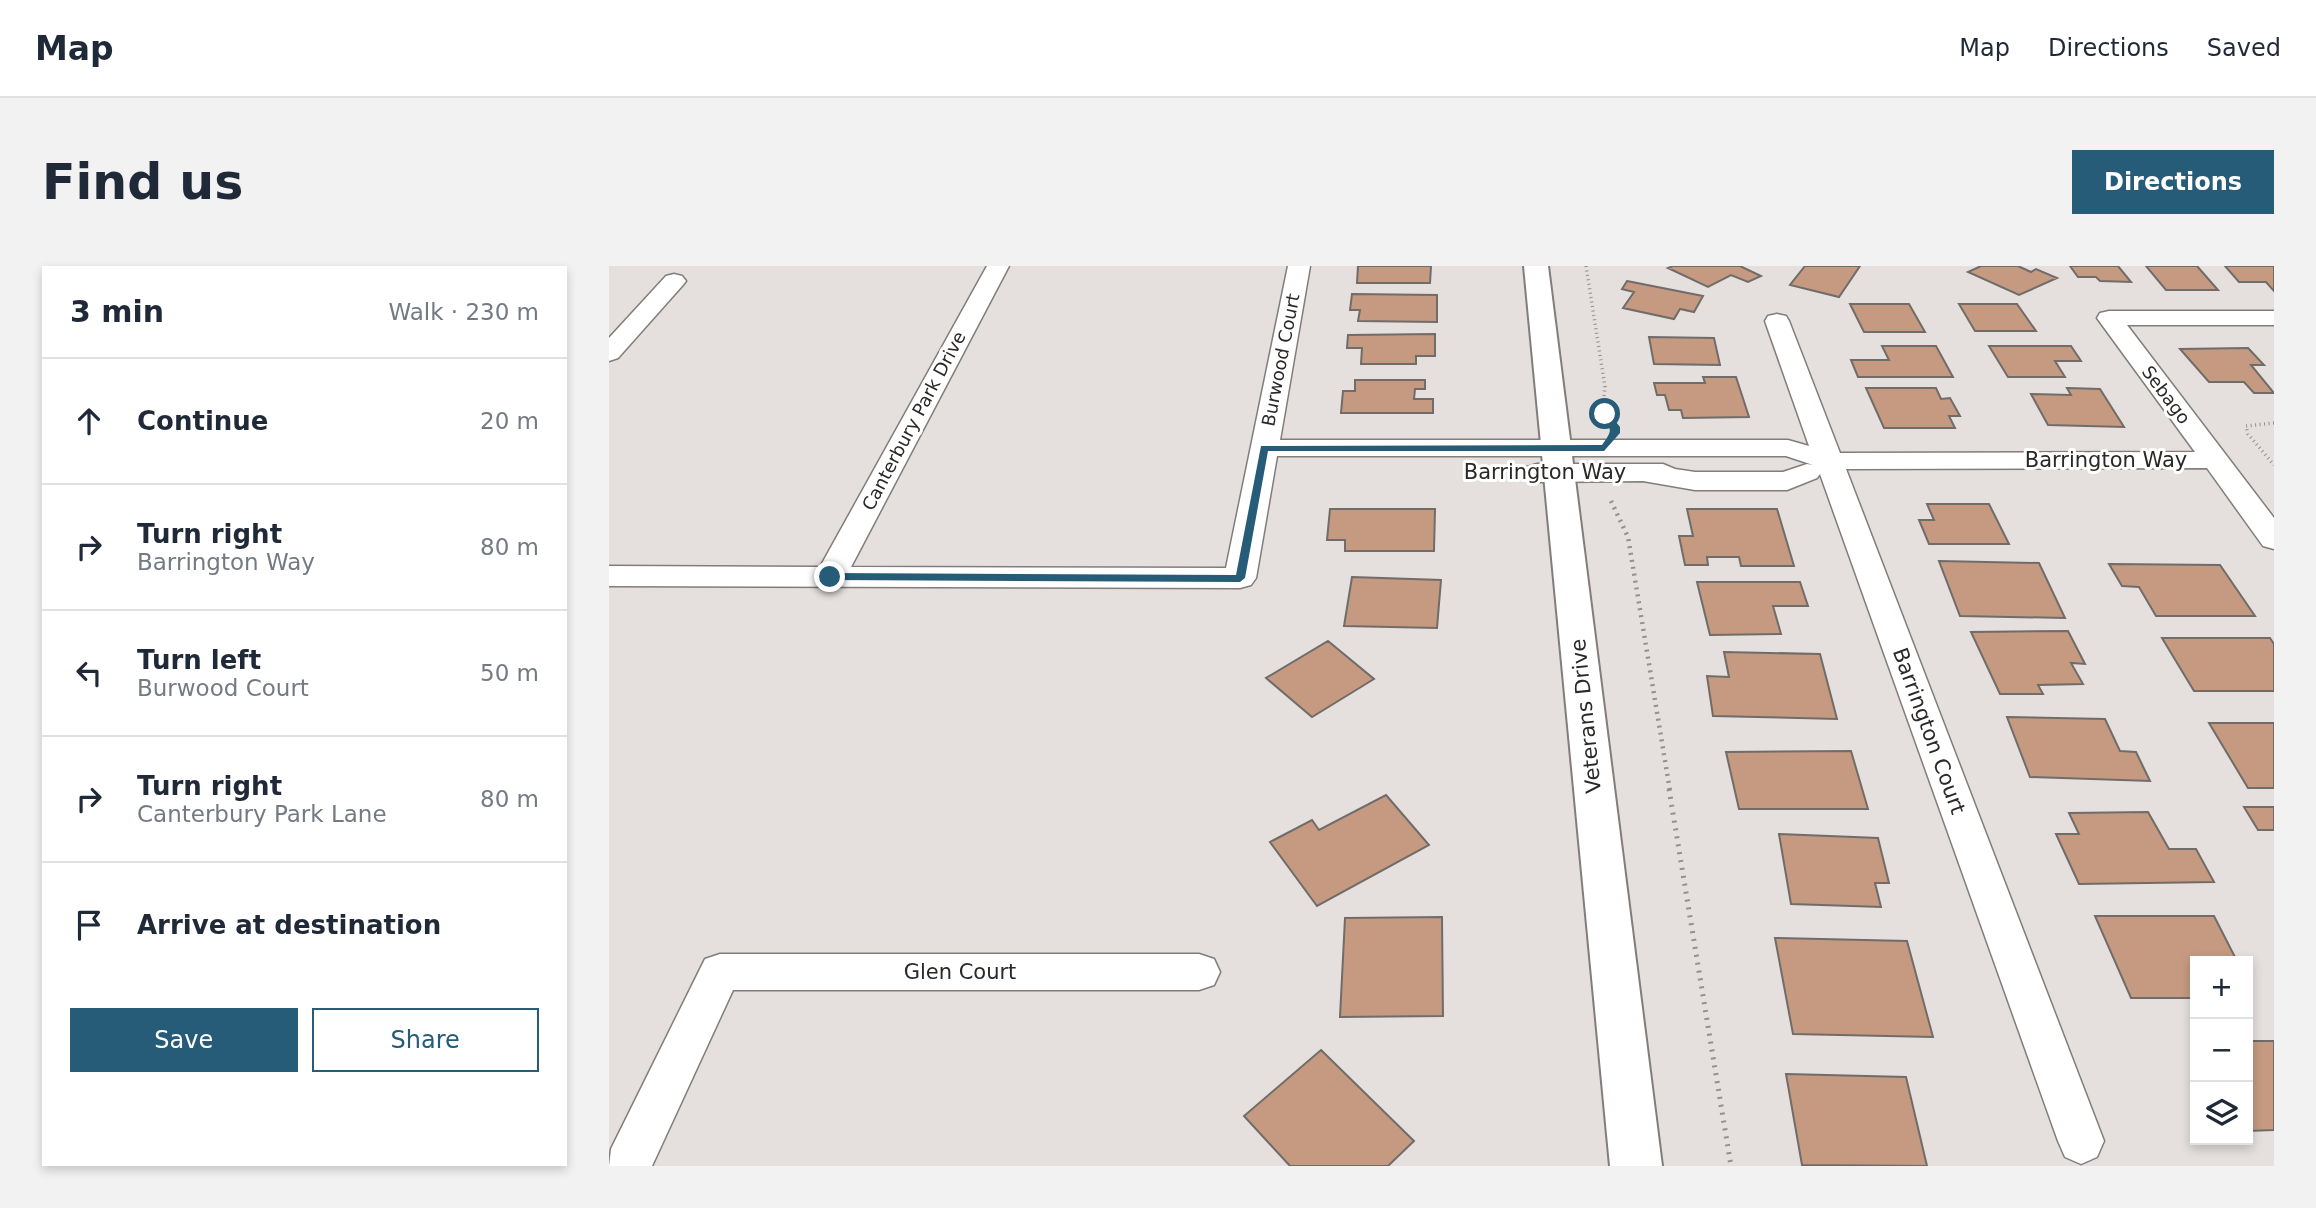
<!DOCTYPE html>
<meta charset="utf-8">
<style>
:root{--surface:#fff;--page:#f2f2f3;--text:#1f2937;--muted:#747a83;--line:#e0e1e3;--accent:#265c77}
body{margin:0;font-family:"DejaVu Sans",sans-serif;background:var(--page);color:var(--text)}
.controls{position:absolute;right:21px;bottom:21px;display:grid;overflow:hidden;border-radius:0px;box-shadow:0 4px 10px #0003}
.controls button{width:63px;height:63px;display:grid;place-items:center;padding:0;border:0;border-bottom:2px solid var(--line);background:var(--surface);color:var(--text);font:35px sans-serif}
.stop{position:absolute;width:21px;height:21px;margin:-16px;border:5px solid #265c77;border-radius:50%;background:#fff}
.stop.end{background:#265c77;border-color:#fff;box-shadow:0 2px 7px #0008}
.list{margin:0;padding:0;list-style:none}
h2{display:flex;justify-content:space-between;align-items:center;height:91px;margin:0;padding:0 28px;font-size:30px}
h2 small{font-size:23px;font-weight:400;color:var(--muted)}
.list li{display:grid;grid-template-columns:46px 1fr auto;gap:21px;align-items:center;box-sizing:border-box;height:126px;padding:0 28px;border-top:2px solid var(--line)}
.list b{display:block;font-size:26px;white-space:nowrap}
.list p{margin:0;font-size:23px;white-space:nowrap;color:var(--muted)}
.list em{font-size:23px;font-style:normal;color:var(--muted)}
.actions{display:flex;gap:14px;padding:21px 28px}
.actions a{flex:1;padding:16px 0;border:2px solid var(--accent);border-radius:0px;text-align:center;font-size:24px;color:var(--accent)}
.actions .main{background:var(--accent);color:#fff}
.icon{flex:none;width:38px;height:38px;fill:none;stroke:currentColor;stroke-width:2;stroke-linecap:round;stroke-linejoin:round}
.map{position:relative;flex:none;width:1665px;height:900px;overflow:hidden;border-radius:0px}
header{display:flex;align-items:center;gap:42px;box-sizing:border-box;height:98px;padding:0 35px;background:var(--surface);border-bottom:2px solid var(--line)}
header strong{font-size:33px}
nav{display:flex;gap:38px;margin-inline-start:auto;font-size:24px}
.intro{display:flex;align-items:center;justify-content:space-between;box-sizing:border-box;height:168px;padding:0 42px}
h1{margin:0;font-size:49px}
.button{padding:18px 32px;border-radius:0px;background:var(--accent);color:#fff;font-size:24px;font-weight:700}
main{display:flex;gap:42px;padding:0 42px}
aside{flex:1;background:var(--surface);border-radius:0px;box-shadow:0 4px 10px #0003}
.map>svg:first-child{display:block}
.building{fill:#c59a80;stroke:#706c69;stroke-width:2}
.lines{fill:none;stroke-linecap:round;stroke-linejoin:round}
.minor-casing{stroke:#827d7b;stroke-width:3}
.tertiary-casing{stroke:#827d7b;stroke-width:4}
.path-far2{stroke:#94908e;stroke-width:3.5;stroke-dasharray:1 3.5;stroke-linecap:butt}
.path-far1{stroke:#94908e;stroke-width:4.5;stroke-dasharray:2 5;stroke-linecap:butt}
.path{stroke:#94908e;stroke-width:5;stroke-dasharray:2 6;stroke-linecap:butt}
.minor{fill:#fff;fill-rule:evenodd}
.tertiary{fill:#fff;fill-rule:evenodd}
.route{fill:#265c77}
.labels{text-anchor:middle;stroke-width:6;stroke-linejoin:round;paint-order:stroke}
.far-street-label{font-size:18px;fill:#2b2927;stroke:#fff}
.street-label{font-size:21px;fill:#2b2927;stroke:#fff}
</style>
<header>
<strong>Map</strong>
<nav><a>Map</a><a>Directions</a><a>Saved</a></nav>
</header>
<div class="intro"><h1>Find us</h1><a class="button">Directions</a></div>
<main>
<aside>
<h2>3 min<small>Walk · 230 m</small></h2>
<ul class="list">
<li><svg class="icon" aria-label="ahead" viewBox="0 0 24 24"><path d="M12 20V5M6 11l6-6 6 6"/></svg><div><b>Continue</b></div><em>20 m</em></li>
<li><svg class="icon" aria-label="right" viewBox="0 0 24 24"><path d="M7 20v-9h11M14 6l5 5-5 5"/></svg><div><b>Turn right</b><p>Barrington Way</p></div><em>80 m</em></li>
<li><svg class="icon" aria-label="left" viewBox="0 0 24 24"><path d="M17 20v-9H6M10 6l-5 5 5 5"/></svg><div><b>Turn left</b><p>Burwood Court</p></div><em>50 m</em></li>
<li><svg class="icon" aria-label="right" viewBox="0 0 24 24"><path d="M7 20v-9h11M14 6l5 5-5 5"/></svg><div><b>Turn right</b><p>Canterbury Park Lane</p></div><em>80 m</em></li>
<li><svg class="icon" aria-label="arrive" viewBox="0 0 24 24"><path d="M6 21V4h12l-3 4 3 4H6"/></svg><div><b>Arrive at destination</b></div></li>
</ul>
<div class="actions"><a class="main">Save</a><a>Share</a></div>
</aside>
<div class="map">
<svg width="1665" height="900" viewBox="0 0 1665 900">
<rect width="100%" height="100%" fill="#e5e0dd"/>
<path class="building" d="M 749,0 L 822,0 L 821,17 L 748,17 Z
M 1064,0 L 1131,0 L 1152,10 L 1139,16 L 1122,9 L 1099,21 L 1059,2 Z
M 1196,0 L 1251,0 L 1230,31 L 1181,19 Z
M 1372,0 L 1409,0 L 1422,6 L 1427,3 L 1448,12 L 1410,29 L 1359,6 Z
M 1461,0 L 1509,0 L 1522,16 L 1491,15 L 1487,11 L 1469,11 Z
M 1537,0 L 1588,0 L 1609,24 L 1557,24 Z
M 1616,0 L 1665,0 L 1665,25 L 1657,16 L 1630,16 Z
M 1018,15 L 1094,30 L 1085,46 L 1071,43 L 1065,53 L 1014,42 L 1025,26 L 1013,23 Z
M 743,28 L 828,29 L 828,56 L 749,55 L 751,44 L 741,44 Z
M 1241,38 L 1300,38 L 1316,66 L 1255,66 Z
M 1350,38 L 1408,38 L 1427,65 L 1366,65 Z
M 826,68 L 826,90 L 807,90 L 807,98 L 752,98 L 753,82 L 738,82 L 739,69 Z
M 1040,71 L 1105,72 L 1111,99 L 1045,98 Z
M 1273,80 L 1327,80 L 1344,111 L 1249,111 L 1242,94 L 1280,94 Z
M 1380,80 L 1462,80 L 1472,95 L 1446,95 L 1456,111 L 1399,111 Z
M 1639,82 L 1655,99 L 1642,99 L 1665,127 L 1645,127 L 1635,116 L 1600,116 L 1571,83 Z
M 1094,111 L 1127,111 L 1140,151 L 1074,152 L 1072,144 L 1060,144 L 1056,129 L 1048,129 L 1045,117 L 1096,117 Z
M 746,114 L 816,114 L 816,123 L 806,123 L 805,133 L 824,133 L 824,147 L 732,147 L 734,125 L 746,125 Z
M 1257,122 L 1327,122 L 1332,133 L 1341,132 L 1351,150 L 1340,150 L 1346,162 L 1275,162 Z
M 1458,122 L 1491,123 L 1515,161 L 1439,159 L 1422,128 L 1462,129 Z
M 1318,238 L 1380,238 L 1400,278 L 1320,278 L 1310,254 L 1325,254 Z
M 721,243 L 826,243 L 825,285 L 736,285 L 736,274 L 718,274 Z
M 1078,243 L 1168,243 L 1185,300 L 1132,300 L 1130,291 L 1098,291 L 1099,299 L 1076,299 L 1070,270 L 1084,270 Z
M 1330,295 L 1430,297 L 1456,352 L 1351,350 Z
M 1500,298 L 1611,299 L 1646,350 L 1547,350 L 1530,321 L 1513,320 Z
M 743,311 L 832,314 L 828,362 L 735,360 Z
M 1088,316 L 1191,316 L 1199,340 L 1164,340 L 1172,368 L 1101,369 Z
M 1459,365 L 1476,398 L 1462,397 L 1474,418 L 1429,419 L 1434,428 L 1391,428 L 1362,366 Z
M 1553,372 L 1661,372 L 1665,378 L 1665,425 L 1585,425 Z
M 719,375 L 765,413 L 703,451 L 657,412 Z
M 1115,386 L 1211,388 L 1228,453 L 1104,450 L 1098,410 L 1120,411 Z
M 1398,451 L 1496,453 L 1511,485 L 1527,486 L 1541,515 L 1421,511 Z
M 1600,457 L 1665,457 L 1665,522 L 1639,522 Z
M 1242,485 L 1259,543 L 1130,543 L 1117,486 Z
M 777,529 L 820,579 L 708,640 L 661,576 L 703,554 L 710,564 Z
M 1635,541 L 1665,541 L 1665,564 L 1649,564 Z
M 1539,546 L 1560,583 L 1587,583 L 1605,616 L 1470,618 L 1447,568 L 1470,568 L 1460,547 Z
M 1170,568 L 1269,572 L 1280,617 L 1266,617 L 1272,641 L 1182,638 Z
M 1486,650 L 1605,650 L 1628,695 L 1586,695 L 1586,732 L 1522,732 Z
M 833,651 L 834,750 L 731,751 L 736,652 Z
M 1166,672 L 1298,675 L 1324,771 L 1184,768 Z
M 1639,775 L 1665,775 L 1665,864 L 1639,865 Z
M 712,784 L 805,875 L 779,900 L 681,900 L 635,850 Z
M 1177,808 L 1297,811 L 1318,900 L 1193,899 Z"/>
<g class="lines">
<defs>
<path id="minor" d="M 378,0 L 400,0 L 242,301 L 617,302 L 679,0 L 701,0 L 671,174 L 1179,174 L 1200,180 L 1156,55 L 1159,50 L 1168,48 L 1177,50 L 1180,55 L 1231,187 L 1586,186 L 1488,52 L 1491,47 L 1500,45 L 1665,45 L 1665,59 L 1518,59 L 1665,252 L 1665,283 L 1654,280 L 1598,202 L 1237,203 L 1495,875 L 1488,891 L 1472,898 L 1456,891 L 1449,875 L 1211,208 L 1208,212 L 1178,224 L 1086,224 L 1034,215 L 928,216 L 918,213 L 914,207 L 918,201 L 928,198 L 1054,198 L 1066,203 L 1086,206 L 1174,206 L 1198,198 L 1204,199 L 1177,190 L 668,190 L 647,312 L 642,319 L 631,322 L 0,320 L 0,300 L 211,301 Z
M 65,8 L 73,10 L 77,15 L 73,20 L 9,92 L 0,95 L 0,72 L 57,10 Z
M 111,688 L 590,688 L 605,693 L 611,706 L 605,719 L 590,724 L 124,724 L 43,900 L 0,900 L 2,883 L 96,693 Z"/>
<path id="tertiary" d="M 915,0 L 939,0 L 1053,900 L 1001,900 Z"/>
</defs>
<use href="#minor" class="minor-casing"/>
<use href="#tertiary" class="tertiary-casing"/>
<path class="path-far2" d="M 977,0 L 996,121 L 994,139 L 1003,154
M 1665,157 L 1637,160 L 1639,168 L 1665,199"/>
<path class="path-far1" d="M 1002,235 L 1019,271 L 1061,525"/>
<path class="path" d="M 1060,523 L 1122,900"/>
<use href="#minor" class="minor"/>
<use href="#tertiary" class="tertiary"/>
</g>
<path class="route" d="M 993,146 L 999,146 L 1011,161 L 1011,167 L 995,185 L 659,185 L 636,312 L 631,316 L 221,314 L 216,311 L 221,307 L 627,309 L 652,180 L 993,179 C 1009,158 996,164 993,146 Z"/>
<g class="labels">
<g class="far-street-label">
<text transform="translate(672 94) rotate(-79)" y="6">Burwood Court</text>
<text transform="translate(1557 129) rotate(53)" y="6">Sebago</text>
<text transform="translate(305 155) rotate(-62)" y="6">Canterbury Park Drive</text>
</g>
<g class="street-label">
<text x="1497" y="201">Barrington Way</text>
<text x="936" y="213">Barrington Way</text>
<text transform="translate(977 450) rotate(-96)" y="7">Veterans Drive</text>
<text transform="translate(1320 465) rotate(70)" y="7">Barrington Court</text>
<text x="351" y="713">Glen Court</text>
</g>
</g>
</svg>
<div class="controls">
<button>+</button>
<button>−</button>
<button><svg class="icon" aria-label="layers" viewBox="0 0 24 24"><path d="M12 4l9 5-9 5-9-5zM3 14l9 5 9-5"/></svg></button>
</div>
<div class="stop" style="left:996px;top:148px"></div>
<div class="stop end" style="left:221px;top:311px"></div>
</div>
</main>
